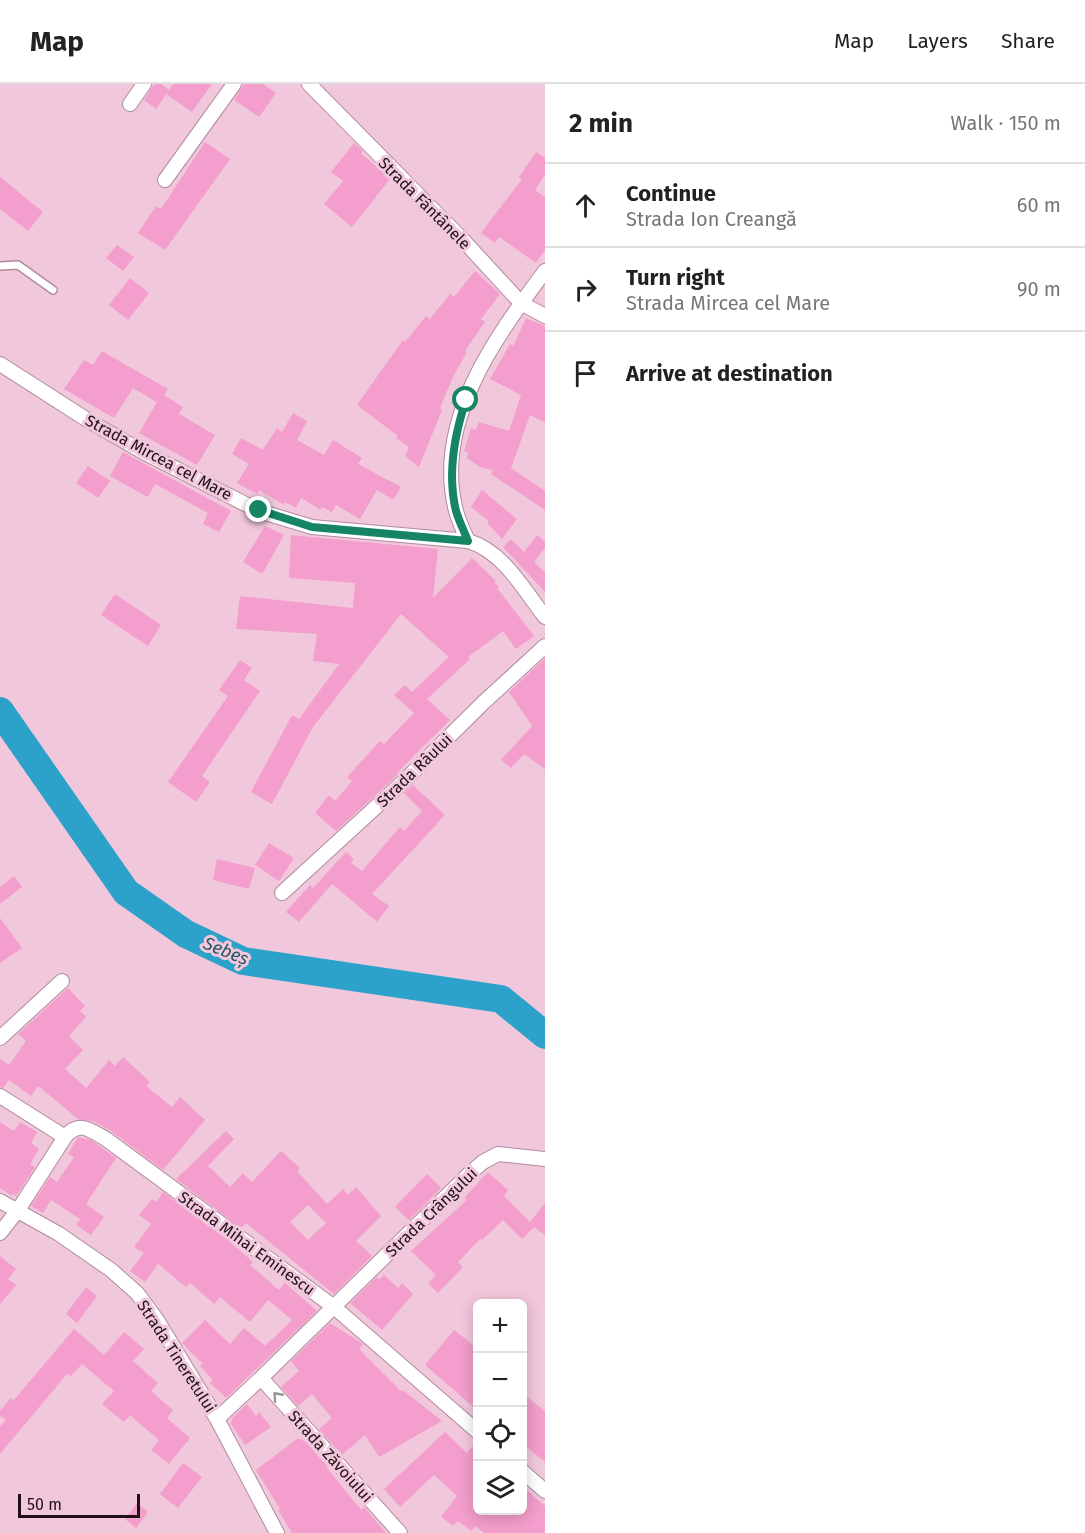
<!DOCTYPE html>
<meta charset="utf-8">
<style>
:root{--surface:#fff;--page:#f6f6f6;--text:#222;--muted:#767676;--line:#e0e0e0}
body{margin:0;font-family:"Fira Sans",sans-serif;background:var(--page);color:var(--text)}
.controls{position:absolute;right:18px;bottom:18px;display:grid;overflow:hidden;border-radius:9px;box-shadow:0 3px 15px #0003}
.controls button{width:54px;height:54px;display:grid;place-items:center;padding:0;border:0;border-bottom:2px solid var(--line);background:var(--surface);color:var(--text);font:30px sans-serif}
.scale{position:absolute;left:18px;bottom:15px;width:122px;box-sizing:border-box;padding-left:6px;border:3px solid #1f1018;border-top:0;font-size:16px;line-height:21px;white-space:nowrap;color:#1f1018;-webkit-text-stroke:4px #f1c7dc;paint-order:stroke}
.stop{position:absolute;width:18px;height:18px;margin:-14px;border:4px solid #158564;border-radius:50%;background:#fff}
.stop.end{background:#158564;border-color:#fff;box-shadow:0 2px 6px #0008}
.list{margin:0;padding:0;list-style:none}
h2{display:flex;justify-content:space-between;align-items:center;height:78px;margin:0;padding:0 24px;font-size:26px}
h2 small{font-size:20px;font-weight:400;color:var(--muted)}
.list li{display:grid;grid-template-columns:39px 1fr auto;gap:18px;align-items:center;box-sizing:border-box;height:84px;padding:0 24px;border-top:2px solid var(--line)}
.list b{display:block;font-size:22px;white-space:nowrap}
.list p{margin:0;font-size:20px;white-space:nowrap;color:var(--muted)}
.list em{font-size:20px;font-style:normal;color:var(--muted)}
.icon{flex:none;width:33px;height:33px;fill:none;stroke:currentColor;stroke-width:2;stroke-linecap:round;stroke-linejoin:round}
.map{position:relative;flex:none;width:545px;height:1449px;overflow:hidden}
header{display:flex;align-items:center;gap:36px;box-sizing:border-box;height:84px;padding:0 30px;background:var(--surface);border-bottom:2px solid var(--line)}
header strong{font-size:28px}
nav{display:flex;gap:33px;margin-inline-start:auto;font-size:21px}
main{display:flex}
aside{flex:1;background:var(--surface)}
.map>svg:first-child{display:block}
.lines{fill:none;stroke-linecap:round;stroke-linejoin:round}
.river{stroke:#2ca2ca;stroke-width:28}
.building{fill:#f39ecc;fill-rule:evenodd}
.lane-casing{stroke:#b18a9e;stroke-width:10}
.street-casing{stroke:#b18a9e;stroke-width:16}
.lane{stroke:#fff;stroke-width:7}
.street{stroke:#fff;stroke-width:14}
.oneway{stroke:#9a9397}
.route{stroke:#158564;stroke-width:8}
.labels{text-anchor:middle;stroke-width:6;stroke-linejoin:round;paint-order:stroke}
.street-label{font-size:16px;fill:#1f1018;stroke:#f1c7dc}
.water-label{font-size:18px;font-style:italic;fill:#285668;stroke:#f1c7dc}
</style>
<header>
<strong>Map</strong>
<nav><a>Map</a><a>Layers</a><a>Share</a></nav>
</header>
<main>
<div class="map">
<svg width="545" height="1449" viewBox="0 0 545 1449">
<rect width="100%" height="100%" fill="#f1c7dc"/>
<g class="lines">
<path class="river" d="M 0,627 L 126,808 L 186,850 L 243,877 L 501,915 L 545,951"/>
</g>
<path class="building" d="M 154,0 L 161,0 L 169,6 L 156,25 L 144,16 Z
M 173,0 L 212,0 L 192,28 L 166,10 Z
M 244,0 L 263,0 L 276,9 L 259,33 L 234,16 Z
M 205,58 L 230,75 L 165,166 L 138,149 L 156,122 L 161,125 Z
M 354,59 L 363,67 L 361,69 L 390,95 L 352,143 L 324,120 L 343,97 L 331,88 Z
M 536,68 L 545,74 L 545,91 L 535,106 L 545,113 L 545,166 L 536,179 L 499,153 L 495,159 L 481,149 L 522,95 L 519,93 Z
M 0,93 L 43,128 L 28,147 L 0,125 Z
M 117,161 L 134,173 L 123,187 L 106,174 Z
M 475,187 L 500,210 L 481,235 L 485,238 L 465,267 L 467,268 L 452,295 L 440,324 L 442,326 L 419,383 L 405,372 L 409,363 L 396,354 L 398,352 L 357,321 L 403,256 L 405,258 L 426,232 L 430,235 L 450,210 L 454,213 Z
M 130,194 L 149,209 L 128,236 L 109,221 Z
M 526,234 L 545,242 L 545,338 L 530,331 L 511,384 L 545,407 L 545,426 L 491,390 L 493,386 L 480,383 L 467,374 L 468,368 L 464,367 L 471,344 L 476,346 L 479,338 L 509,347 L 521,311 L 490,295 L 510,260 L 513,262 Z
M 102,267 L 168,305 L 164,311 L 183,323 L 179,330 L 215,351 L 197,381 L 139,349 L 157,318 L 133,304 L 114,334 L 64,305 L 84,276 L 93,281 Z
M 293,329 L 307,337 L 297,356 L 324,371 L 333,356 L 362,374 L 358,380 L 401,403 L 393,416 L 377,406 L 360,435 L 336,421 L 332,428 L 322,423 L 321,426 L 301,414 L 296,424 L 285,418 L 284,421 L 259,406 L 257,410 L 237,399 L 249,380 L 232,370 L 241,354 L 263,366 L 277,344 L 282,348 Z
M 123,368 L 231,427 L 219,448 L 203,440 L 208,429 L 155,400 L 148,413 L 110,392 Z
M 88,382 L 110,397 L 98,414 L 76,399 Z
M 482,406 L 517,435 L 502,455 L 487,439 L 489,437 L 471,423 Z
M 265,442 L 284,451 L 262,490 L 243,478 Z
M 291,451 L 438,465 L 433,514 L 472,474 L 496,497 L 494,498 L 499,503 L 497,504 L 534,552 L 516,565 L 503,547 L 468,573 L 470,575 L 427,615 L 450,636 L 399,687 L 400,688 L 396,692 L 336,747 L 315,729 L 329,711 L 335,717 L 352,697 L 347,693 L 380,657 L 384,660 L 414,629 L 394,611 L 405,601 L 412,608 L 449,573 L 401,530 L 313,643 L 272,720 L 251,708 L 292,631 L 299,635 L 339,580 L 313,577 L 317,550 L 236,545 L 240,512 L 353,524 L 355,499 L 289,494 Z
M 537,451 L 545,458 L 545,464 L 534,478 L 545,488 L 545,508 L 503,463 L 511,455 L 524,468 Z
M 115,510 L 161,541 L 148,562 L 101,531 Z
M 545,574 L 545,685 L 524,670 L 511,684 L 501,676 L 532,642 L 509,608 Z
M 240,576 L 252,584 L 244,596 L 260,607 L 202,692 L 210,698 L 196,718 L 168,698 L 228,612 L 219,606 Z
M 413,701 L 445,731 L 372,810 L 389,822 L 377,838 L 332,800 L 299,838 L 286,828 L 310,801 L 313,804 L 346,768 L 354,775 L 351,779 L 362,787 L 400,743 L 404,747 L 422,727 L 404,709 Z
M 269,759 L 294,774 L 279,797 L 255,781 Z
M 217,775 L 255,784 L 249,805 L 213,796 Z
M 14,792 L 22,803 L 0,820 L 0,803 Z
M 0,834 L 22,864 L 0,879 Z
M 68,904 L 85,922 L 80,927 L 86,933 L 69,952 L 83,966 L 65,985 L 86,1004 L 109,976 L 115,982 L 123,973 L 150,998 L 146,1002 L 172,1023 L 180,1013 L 205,1036 L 163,1086 L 111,1047 L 93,1037 L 78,1035 L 38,1002 L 31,1012 L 9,996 L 3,1004 L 0,1003 L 0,975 L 9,981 L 26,957 L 18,950 Z
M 0,1038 L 14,1047 L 20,1038 L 37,1048 L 31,1059 L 39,1065 L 30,1080 L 35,1083 L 16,1112 L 13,1110 L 12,1112 L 0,1104 Z
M 226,1047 L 234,1055 L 208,1082 L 230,1103 L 243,1089 L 252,1098 L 281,1067 L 300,1084 L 297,1087 L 327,1120 L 343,1105 L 348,1111 L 356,1103 L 381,1132 L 356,1157 L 372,1172 L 334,1210 L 246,1139 L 241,1144 L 176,1095 ZM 308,1121 L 326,1139 L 308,1156 L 290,1138 Z
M 78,1053 L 91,1056 L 116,1074 L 86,1120 L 104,1133 L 91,1151 L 76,1141 L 80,1135 L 51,1116 L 43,1129 L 31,1122 L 50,1093 L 57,1098 L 74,1073 L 68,1070 Z
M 488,1088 L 508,1106 L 504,1112 L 530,1138 L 545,1119 L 545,1151 L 534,1143 L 522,1155 L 503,1136 L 482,1156 L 481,1154 L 458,1178 L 463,1183 L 438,1209 L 428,1199 L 436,1191 L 411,1167 L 467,1116 L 464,1114 Z
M 427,1090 L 441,1104 L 409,1136 L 395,1123 Z
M 163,1108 L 229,1157 L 253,1178 L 250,1181 L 279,1206 L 285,1199 L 317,1227 L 226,1314 L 210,1299 L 213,1296 L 200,1282 L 203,1280 L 182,1259 L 205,1236 L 230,1260 L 244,1244 L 265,1262 L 292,1236 L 268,1216 L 250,1238 L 220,1213 L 214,1220 L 190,1199 L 186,1203 L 158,1180 L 145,1198 L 130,1187 L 144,1169 L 134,1163 L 151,1140 L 139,1131 L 152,1115 L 156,1118 Z
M 0,1172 L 16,1185 L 8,1195 L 16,1201 L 0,1220 Z
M 384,1191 L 398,1204 L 402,1199 L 413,1210 L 382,1246 L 350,1219 L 377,1193 L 379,1196 Z
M 86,1203 L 97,1212 L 77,1239 L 66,1230 Z
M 330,1239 L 363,1260 L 359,1265 L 401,1307 L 403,1306 L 442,1337 L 379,1373 L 365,1351 L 342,1371 L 319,1345 L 332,1334 L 312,1310 L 298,1322 L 281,1303 L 299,1287 L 291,1277 Z
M 74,1245 L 104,1271 L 124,1248 L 144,1265 L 133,1277 L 158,1299 L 151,1307 L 173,1326 L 167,1334 L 190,1354 L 169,1380 L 151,1366 L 159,1356 L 130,1331 L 124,1338 L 102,1320 L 114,1307 L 82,1280 L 71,1292 L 67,1290 L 0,1370 L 0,1343 L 6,1336 L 0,1332 L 0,1327 L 11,1314 L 14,1316 Z
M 454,1246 L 477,1264 L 477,1326 L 425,1281 Z
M 522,1309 L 545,1327 L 545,1378 L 522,1359 Z
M 247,1320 L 256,1332 L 259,1328 L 271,1343 L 245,1361 L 231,1340 L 232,1334 Z
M 445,1348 L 467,1369 L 477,1357 L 477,1426 L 522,1426 L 522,1402 L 545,1422 L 545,1449 L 484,1449 L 476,1442 L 471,1447 L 458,1437 L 453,1442 L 441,1433 L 457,1412 L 434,1391 L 400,1423 L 384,1405 Z
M 297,1355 L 302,1355 L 304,1358 L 305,1357 L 328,1383 L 327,1384 L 361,1426 L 364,1423 L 386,1449 L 292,1449 L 278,1426 L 280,1425 L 256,1386 Z
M 183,1379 L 202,1393 L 178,1424 L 160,1410 Z
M 137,1419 L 148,1428 L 136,1444 L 125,1435 Z"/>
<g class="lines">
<defs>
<path id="lane" d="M 0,182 L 18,181 L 53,206"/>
<path id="street" d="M 309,0 L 462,155 L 521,219 L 545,232
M 130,20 L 144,0
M 165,96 L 234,0
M 0,280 L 89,337 L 143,368 L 259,427 L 312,443 L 468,457 C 503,467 524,506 545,533
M 468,457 C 464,448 459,438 456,427 C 433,338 495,254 545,187
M 282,809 L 402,699 L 484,618 L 545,562
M 0,954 L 62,897
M 0,1012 L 65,1053 C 79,1036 90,1046 106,1055 L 334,1223 L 478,1348
M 0,1117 L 59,1150 L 111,1186 L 137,1209 L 157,1236 L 217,1335 L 277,1449
M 0,1149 L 18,1126 L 65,1053
M 261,1294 L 400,1449
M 217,1335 L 261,1294 L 469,1090 L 483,1078 L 498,1070 L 545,1075
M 522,1387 L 545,1407"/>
</defs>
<use href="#lane" class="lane-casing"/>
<use href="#street" class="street-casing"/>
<use href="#lane" class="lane"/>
<use href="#street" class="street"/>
</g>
<defs><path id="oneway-chevron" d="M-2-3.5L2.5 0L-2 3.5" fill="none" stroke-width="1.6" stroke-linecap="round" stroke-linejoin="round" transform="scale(1.5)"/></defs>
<use class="oneway" href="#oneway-chevron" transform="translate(277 1312) rotate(-132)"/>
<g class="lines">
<path class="route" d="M 259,426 L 312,443 L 468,457 C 464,447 459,437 456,427 C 447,390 454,352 466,316"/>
</g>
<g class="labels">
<g class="street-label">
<text transform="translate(425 119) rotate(45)" y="6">Strada Fântânele</text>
<text transform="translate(159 373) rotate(28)" y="6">Strada Mircea cel Mare</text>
<text transform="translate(414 686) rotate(-44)" y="6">Strada Râului</text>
<text transform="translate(431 1128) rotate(-44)" y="6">Strada Crângului</text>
<text transform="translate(247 1159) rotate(36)" y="6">Strada Mihai Eminescu</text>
<text transform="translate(177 1272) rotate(57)" y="6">Strada Tineretului</text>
<text transform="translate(331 1372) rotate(48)" y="6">Strada Zăvoiului</text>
</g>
<g class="water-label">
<text transform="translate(226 867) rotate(22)" y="6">Sebeș</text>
</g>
</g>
</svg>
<div class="controls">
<button>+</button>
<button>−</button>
<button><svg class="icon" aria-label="locate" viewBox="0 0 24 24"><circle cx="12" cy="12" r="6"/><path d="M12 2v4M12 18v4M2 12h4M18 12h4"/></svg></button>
<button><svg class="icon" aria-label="layers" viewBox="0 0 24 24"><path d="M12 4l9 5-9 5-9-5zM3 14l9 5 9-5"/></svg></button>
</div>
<div class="scale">50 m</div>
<div class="stop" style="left:466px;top:316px"></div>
<div class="stop end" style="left:259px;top:426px"></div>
</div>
<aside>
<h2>2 min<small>Walk · 150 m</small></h2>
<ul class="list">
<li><svg class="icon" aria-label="ahead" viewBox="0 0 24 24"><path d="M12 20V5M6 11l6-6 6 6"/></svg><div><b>Continue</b><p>Strada Ion Creangă</p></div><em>60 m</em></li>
<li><svg class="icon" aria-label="right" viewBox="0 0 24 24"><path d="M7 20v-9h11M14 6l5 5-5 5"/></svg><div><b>Turn right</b><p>Strada Mircea cel Mare</p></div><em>90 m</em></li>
<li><svg class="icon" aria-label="arrive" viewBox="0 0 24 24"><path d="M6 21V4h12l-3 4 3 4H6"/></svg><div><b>Arrive at destination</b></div></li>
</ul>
</aside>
</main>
